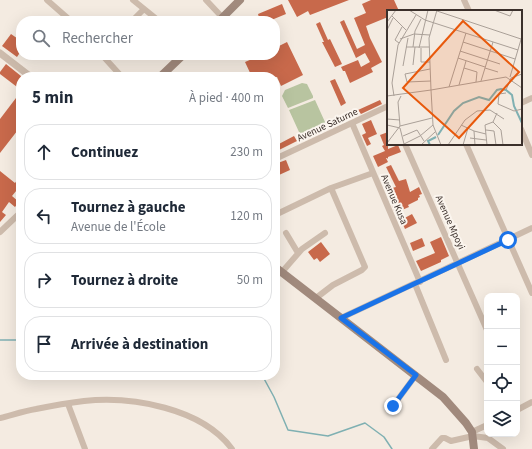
<!DOCTYPE html>
<html lang="fr">
<meta charset="utf-8">
<style>
:root{--surface:#fff;--page:#f2f2f3;--text:#1f2937;--muted:#747a83;--line:#e0e1e3}
body{margin:0;font-family:"Source Sans 3",sans-serif;background:var(--page);color:var(--text)}
.controls{position:absolute;right:12px;bottom:12px;display:grid;overflow:hidden;border-radius:8px;box-shadow:0 4px 16px #0002}
.controls button{width:36px;height:36px;display:grid;place-items:center;padding:0;border:0;border-bottom:1px solid var(--line);background:var(--surface);color:var(--text);font:20px sans-serif}
.stop{position:absolute;width:12px;height:12px;margin:-9px;border:3px solid #1a73e8;border-radius:50%;background:#fff}
.stop.end{background:#1a73e8;border-color:#fff;box-shadow:0 1px 4px #0008}
.list{margin:0;padding:0;list-style:none}
h2{display:flex;justify-content:space-between;align-items:center;height:52px;margin:0;padding:0 16px;font-size:17px}
h2 small{font-size:13px;font-weight:400;color:var(--muted)}
.list li{display:grid;grid-template-columns:26px 1fr auto;gap:12px;align-items:center;box-sizing:border-box;height:56px;margin:0 8px 8px;padding:0 8px;border:1px solid var(--line);border-radius:16px}
.list b{display:block;font-size:15px;white-space:nowrap}
.list p{margin:0;font-size:13px;white-space:nowrap;color:var(--muted)}
.list em{font-size:13px;font-style:normal;color:var(--muted)}
.icon{flex:none;width:22px;height:22px;fill:none;stroke:currentColor;stroke-width:2;stroke-linecap:round;stroke-linejoin:round}
.map{position:relative;flex:none;width:532px;height:449px;overflow:hidden}
.search{position:absolute;background:var(--surface);box-shadow:0 4px 16px #0002;left:16px;top:16px;width:264px;height:44px;display:flex;align-items:center;gap:10px;box-sizing:border-box;padding:0 14px;border-radius:16px;color:var(--muted);font-size:15px}
.panel{position:absolute;background:var(--surface);box-shadow:0 4px 16px #0002;left:16px;top:72px;width:264px;height:308px;border-radius:16px}
.map>svg:first-child{display:block}
.green{fill:#b8c4a0}
.lines{fill:none;stroke-linecap:round;stroke-linejoin:round}
.stream{stroke:#7fb0b2;stroke-width:1.5}
.building{fill:#c8694b}
.minor{stroke:#cdbbac;stroke-width:6}
.tertiary{stroke:#cdbbac;stroke-width:7}
.secondary{stroke:#a18a7d;stroke-width:8}
.route{stroke:#1a73e8;stroke-width:5}
.labels{text-anchor:middle;stroke-width:4;stroke-linejoin:round;paint-order:stroke}
.street-label{font-size:10px;fill:#3b302b;stroke:#fbf5ee}
.inset-river{fill:none;stroke:#7fb0b2;stroke-width:2}
.inset-road{fill:none;stroke:#aaa098;stroke-width:1}
.view{fill:#e8590c;fill-opacity:0.15;stroke:#e8590c;stroke-width:2}
.inset-edge{fill:none;stroke:#3b302b;stroke-width:2}
</style>
<div class="map">
<svg width="532" height="449" viewBox="0 0 532 449">
<rect width="100%" height="100%" fill="#f4ebe1"/>
<path class="green" d="M 302,83 L 307,84 L 313,96 L 313,98 L 288,108 L 282,96 L 285,90 Z
M 315,100 L 325,122 L 322,126 L 302,134 L 299,132 L 289,110 Z"/>
<g class="lines">
<path class="stream" d="M 0,340 L 21,340
M 262,375 L 274,397 L 288,430 L 328,436 L 365,423 L 384,437 L 392,449"/>
</g>
<path class="building" d="M 288,0 L 349,0 L 310,15 L 308,11 L 297,17 Z
M 371,0 L 394,0 L 399,11 L 388,11 L 388,17 L 366,26 L 370,38 L 382,62 L 371,68 L 373,72 L 350,83 L 345,71 L 343,71 L 341,67 L 358,60 L 361,67 L 370,62 L 365,53 L 356,58 L 340,22 L 344,20 L 357,49 L 365,45 L 354,18 L 366,13 L 362,4 Z
M 282,4 L 286,14 L 269,21 L 260,21 L 258,14 Z
M 320,22 L 328,40 L 330,39 L 342,64 L 335,67 L 322,42 L 324,42 L 316,24 Z
M 11,34 L 21,41 L 21,51 L 17,57 L 2,46 Z
M 287,42 L 303,75 L 281,86 L 277,77 L 252,77 L 245,62 L 261,55 L 275,55 L 275,48 Z
M 6,64 L 21,76 L 21,90 L 0,74 L 0,72 Z
M 335,79 L 346,103 L 341,106 L 330,81 Z
M 16,98 L 21,102 L 21,126 L 0,153 L 0,119 Z
M 380,100 L 382,104 L 361,114 L 358,110 Z
M 371,120 L 377,134 L 368,138 L 371,144 L 367,146 L 362,135 L 366,133 L 362,124 Z
M 388,132 L 388,149 L 398,145 L 401,152 L 388,157 L 388,159 L 387,158 L 386,158 L 388,162 L 378,167 L 373,156 L 385,151 L 382,146 L 384,145 L 380,135 Z
M 294,136 L 297,141 L 277,151 L 275,146 Z
M 286,160 L 290,170 L 279,175 L 275,164 Z
M 391,165 L 399,181 L 406,179 L 410,192 L 419,187 L 422,194 L 419,195 L 420,197 L 418,198 L 418,200 L 408,205 L 409,207 L 395,213 L 392,206 L 397,204 L 395,199 L 397,198 L 392,188 L 396,187 L 386,167 Z
M 0,171 L 15,183 L 21,175 L 21,185 L 12,196 L 19,202 L 15,207 L 9,202 L 2,212 L 6,215 L 0,222 Z
M 412,214 L 417,223 L 405,229 L 401,220 Z
M 441,237 L 449,256 L 441,260 L 441,262 L 421,271 L 416,261 L 435,253 L 430,242 Z
M 422,238 L 425,246 L 413,251 L 410,243 Z
M 321,242 L 330,254 L 320,262 L 317,258 L 314,260 L 308,252 Z"/>
<g class="lines">
<path class="minor" d="M 47,0 L 71,21
M 133,0 L 159,21
M 206,0 L 222,17
M 464,0 L 469,11
M 132,21 L 144,9
M 102,55 L 122,77
M 521,103 L 532,98
M 352,123 L 420,282
M 521,129 L 532,155
M 405,144 L 487,330
M 466,144 L 532,293
M 275,159 L 388,106
M 275,215 L 331,188 L 373,173
M 0,232 L 21,212
M 286,233 L 298,253
M 282,272 L 302,249 L 325,233
M 415,284 L 446,360
M 316,298 L 333,285 L 362,270 L 365,267 L 331,188
M 341,318 L 532,228
M 477,369 L 487,382
M 68,404 L 85,449
M 393,406 L 416,375
M 517,410 L 532,402
M 0,418 C 12,415 24,411 36,409 C 51,406 68,403 84,401 C 132,396 202,408 232,449
M 472,432 L 487,425
M 432,449 L 442,438 L 445,438 L 451,441 L 473,436 L 488,438 L 503,449"/>
<path class="tertiary" d="M 0,53 L 31,77"/>
<path class="secondary" d="M 219,21 L 240,0
M 160,77 L 183,55
M 275,267 L 443,397 L 466,423 L 472,432 L 474,449"/>
</g>
<g class="lines">
<path class="route" d="M 393,406 L 416,375 L 341,318 L 508,240"/>
</g>
<g class="labels">
<g class="street-label">
<text transform="translate(327 124) rotate(-25)" y="4">Avenue Saturne</text>
<text transform="translate(395 199) rotate(67)" y="4">Avenue Kusa</text>
<text transform="translate(451 222) rotate(66)" y="4">Avenue Mpoyi</text>
</g>
</g>
<g transform="translate(387 10)">
<rect width="135" height="135" fill="#f4ebe1"/>
<path class="inset-river" d="M 51,125 L 67,101 L 76,93 L 92,87 L 102,90 L 110,80 L 114,79 L 119,80 L 125,85 L 127,96 L 135,113M 43,135 L 41,131 L 49,127"/>
<path class="inset-road" d="M 22,0 L 38,10 L 131,40M 50,0 L 42,28 L 44,80 L 119,67 L 135,78M 107,0 L 123,6 L 126,0M 50,1 L 134,29M 5,6 L 19,20M 0,12 L 9,0M 0,20 L 6,8M 13,29 L 27,24 L 43,25M 76,32 L 128,49M 12,33 L 8,30 L 15,17M 19,37 L 42,37M 26,37 L 28,21 L 34,9M 32,38 L 41,0M 34,38 L 34,52 L 43,52M 73,41 L 113,54M 71,48 L 98,57M 26,55 L 28,37M 16,56 L 21,28M 77,58 L 90,62 L 89,72M 98,58 L 111,62M 43,59 L 18,64 L 20,72 L 44,71M 123,67 L 135,26M 94,71 L 106,32M 72,75 L 79,51M 62,77 L 79,23M 119,80 L 124,68 L 135,64M 119,83 L 112,84 L 111,94 L 127,101 L 135,99M 0,86 L 44,80 L 46,115 L 54,135M 7,86 L 5,73 L 11,35 L 29,5M 0,109 L 13,110M 106,112 L 114,120 L 116,135M 0,115 L 13,118 L 17,134M 74,115 L 87,121M 13,116 L 45,108M 99,120 L 107,121 L 109,135M 16,126 L 30,120 L 37,131M 83,128 L 99,130M 0,133 L 13,116 L 11,92 L 14,86M 17,134 L 33,126 L 46,115M 34,135 L 48,122M 61,135 L 78,110 L 90,101 L 103,100 L 117,109M 76,135 L 81,118M 88,135 L 87,121 L 99,124M 100,135 L 98,115 L 106,112 L 110,103"/>
<path class="view" d="M 76,11 L 132,62 L 72,128 L 16,78 Z"/>
<rect width="135" height="135" class="inset-edge"/>
</g>
</svg>
<div class="controls">
<button>+</button>
<button>−</button>
<button><svg class="icon" aria-label="locate" viewBox="0 0 24 24"><circle cx="12" cy="12" r="6"/><path d="M12 2v4M12 18v4M2 12h4M18 12h4"/></svg></button>
<button><svg class="icon" aria-label="layers" viewBox="0 0 24 24"><path d="M12 4l9 5-9 5-9-5zM3 14l9 5 9-5"/></svg></button>
</div>
<div class="stop" style="left:508px;top:240px"></div>
<div class="stop end" style="left:393px;top:406px"></div>
<div class="search"><svg class="icon" aria-label="search" viewBox="0 0 24 24"><circle cx="10" cy="10" r="6"/><path d="M15 15l6 6"/></svg>Rechercher</div>
<section class="panel">
<h2>5 min<small>À pied · 400 m</small></h2>
<ul class="list">
<li><svg class="icon" aria-label="ahead" viewBox="0 0 24 24"><path d="M12 20V5M6 11l6-6 6 6"/></svg><div><b>Continuez</b></div><em>230 m</em></li>
<li><svg class="icon" aria-label="left" viewBox="0 0 24 24"><path d="M17 20v-9H6M10 6l-5 5 5 5"/></svg><div><b>Tournez à gauche</b><p>Avenue de l'École</p></div><em>120 m</em></li>
<li><svg class="icon" aria-label="right" viewBox="0 0 24 24"><path d="M7 20v-9h11M14 6l5 5-5 5"/></svg><div><b>Tournez à droite</b></div><em>50 m</em></li>
<li><svg class="icon" aria-label="arrive" viewBox="0 0 24 24"><path d="M6 21V4h12l-3 4 3 4H6"/></svg><div><b>Arrivée à destination</b></div></li>
</ul>
</section>
</div>
